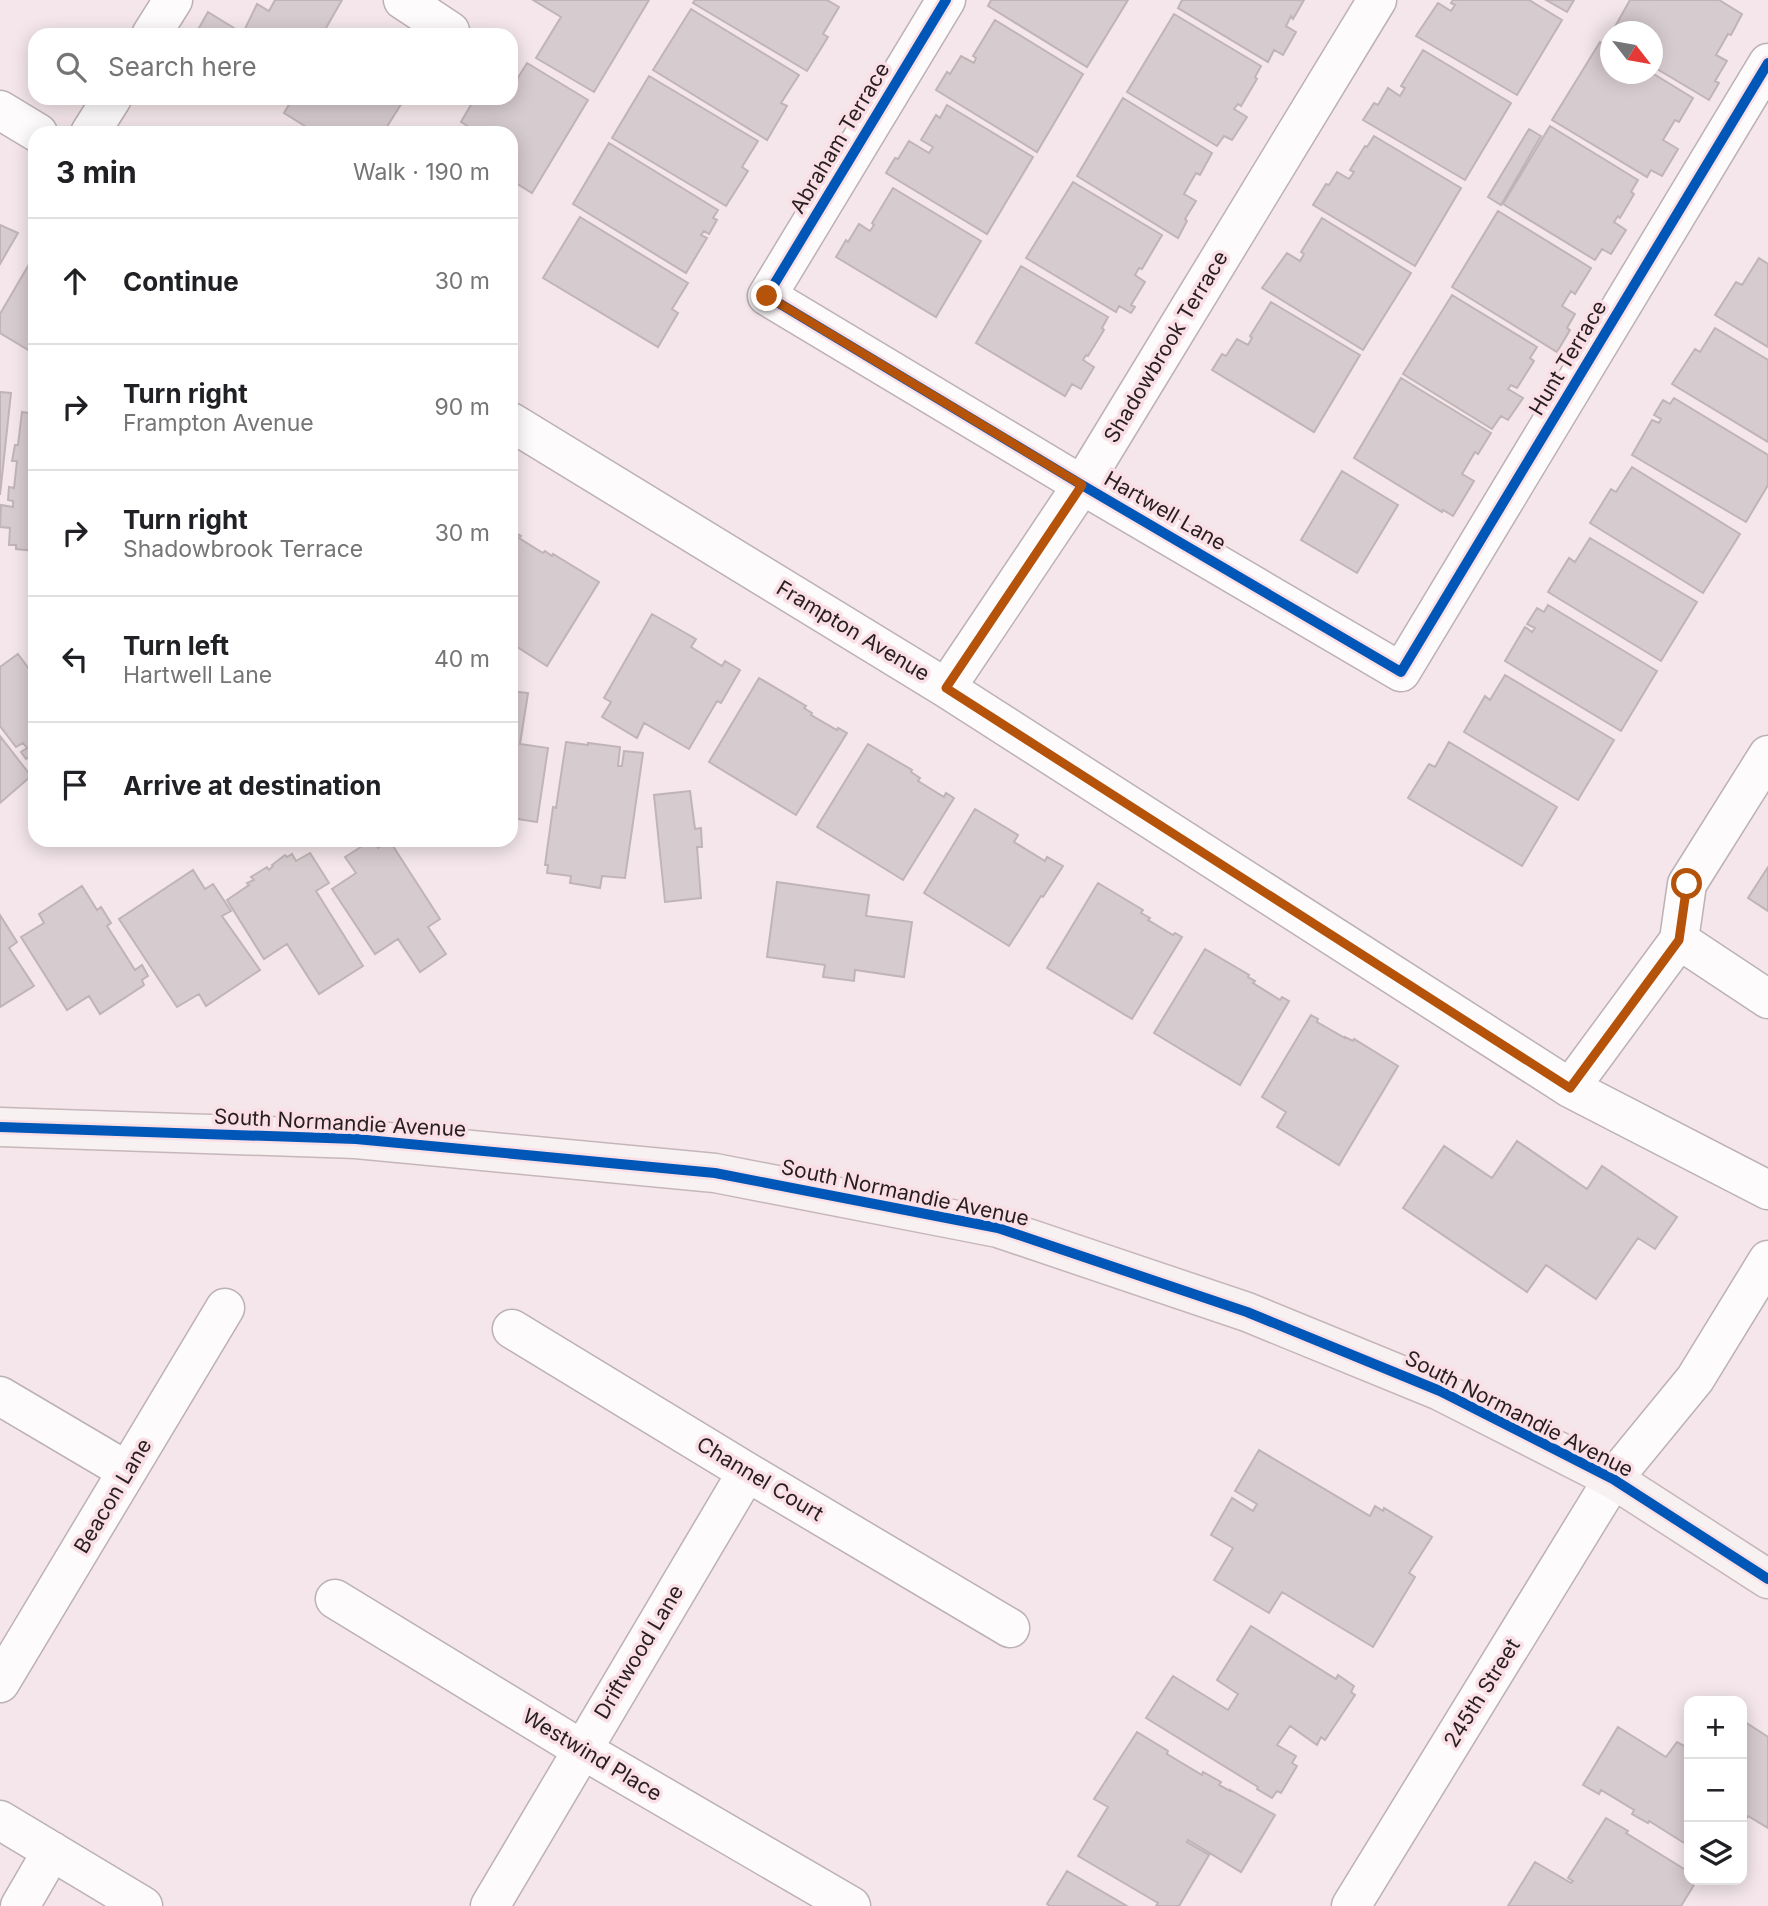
<!DOCTYPE html>
<meta charset="utf-8">
<style>
:root{--surface:#fff;--page:#f6f6f6;--text:#202124;--muted:#757577;--line:#e0e0e0}
body{margin:0;font-family:Inter,sans-serif;background:var(--page);color:var(--text)}
.controls{position:absolute;right:21px;bottom:21px;display:grid;overflow:hidden;border-radius:14px;box-shadow:0 4px 18px #0003}
.controls button{width:63px;height:63px;display:grid;place-items:center;padding:0;border:0;border-bottom:2px solid var(--line);background:var(--surface);color:var(--text);font:35px sans-serif}
.compass{position:absolute;left:1600px;top:21px;width:63px;height:63px;border-radius:50%;background:var(--surface);box-shadow:0 4px 18px #0003;rotate:121deg}
.stop{position:absolute;width:21px;height:21px;margin:-16px;border:5px solid #b45309;border-radius:50%;background:#fff}
.stop.end{background:#b45309;border-color:#fff;box-shadow:0 2px 7px #0008}
.list{margin:0;padding:0;list-style:none}
h2{display:flex;justify-content:space-between;align-items:center;height:91px;margin:0;padding:0 28px;font-size:30px}
h2 small{font-size:23px;font-weight:400;color:var(--muted)}
.list li{display:grid;grid-template-columns:46px 1fr auto;gap:21px;align-items:center;box-sizing:border-box;height:126px;padding:0 28px;border-top:2px solid var(--line)}
.list b{display:block;font-size:26px;white-space:nowrap}
.list p{margin:0;font-size:23px;white-space:nowrap;color:var(--muted)}
.list em{font-size:23px;font-style:normal;color:var(--muted)}
.icon{flex:none;width:38px;height:38px;fill:none;stroke:currentColor;stroke-width:2;stroke-linecap:round;stroke-linejoin:round}
.map{position:relative;flex:none;width:1768px;height:1906px;overflow:hidden}
.search{position:absolute;background:var(--surface);box-shadow:0 4px 18px #0003;left:28px;top:28px;width:490px;height:77px;display:flex;align-items:center;gap:18px;box-sizing:border-box;padding:0 24px;border-radius:21px;color:var(--muted);font-size:26px}
.panel{position:absolute;background:var(--surface);box-shadow:0 4px 18px #0003;left:28px;top:126px;width:490px;height:721px;border-radius:21px}
.map>svg:first-child{display:block}
.building{fill:#d6cbce;stroke:#c0b4b7;stroke-width:2}
.lines{fill:none;stroke-linecap:round;stroke-linejoin:round}
.minor-casing{stroke:#bcb1b4;stroke-width:41}
.major-casing{stroke:#c6b6ba;stroke-width:41}
.minor{stroke:#fdfbfc;stroke-width:38}
.major{stroke:#f7f1f2;stroke-width:38}
.cycleway-casing{stroke:#fae0e6;stroke-width:15}
.cycleway{stroke:#0057b8;stroke-width:10}
.route{stroke:#b45309;stroke-width:9}
.labels{text-anchor:middle;stroke-width:7;stroke-linejoin:round;paint-order:stroke}
.street-label{font-size:21px;fill:#271e20;stroke:#fae0e6}
</style>
<div class="map">
<svg width="1768" height="1906" viewBox="0 0 1768 1906">
<rect width="100%" height="100%" fill="#f4e6ea"/>
<path class="building" d="M 275,0 L 342,0 L 322,35 L 242,35 L 257,4 L 269,11 Z
M 533,0 L 649,0 L 594,92 L 536,58 L 561,17 Z
M 695,0 L 827,0 L 839,7 L 823,34 L 828,37 L 807,71 L 693,3 Z
M 991,0 L 1128,0 L 1087,67 L 988,6 Z
M 1182,0 L 1304,0 L 1293,19 L 1291,16 L 1286,26 L 1296,32 L 1283,55 L 1274,50 L 1268,62 L 1178,8 Z
M 1453,0 L 1529,0 L 1562,20 L 1517,95 L 1416,36 L 1438,3 L 1451,11 L 1455,5 L 1451,3 Z
M 1546,0 L 1574,0 L 1567,12 Z
M 1630,0 L 1719,0 L 1742,14 L 1731,35 L 1728,34 L 1716,55 L 1727,61 L 1715,81 L 1719,83 L 1709,100 L 1652,66 L 1652,32 L 1612,32 Z
M 691,9 L 799,75 L 781,103 L 787,106 L 767,140 L 653,70 Z
M 208,12 L 234,28 L 230,35 L 195,35 Z
M 1174,14 L 1261,66 L 1255,77 L 1257,79 L 1241,106 L 1238,104 L 1234,109 L 1247,117 L 1232,140 L 1224,136 L 1217,146 L 1127,92 Z
M 995,20 L 1083,74 L 1037,152 L 936,90 L 947,72 L 950,74 L 961,56 L 974,63 L 976,58 L 973,56 Z
M 1600,42 L 1610,48 L 1610,74 L 1652,73 L 1693,98 L 1679,122 L 1675,120 L 1663,140 L 1678,149 L 1662,176 L 1651,170 L 1647,177 L 1552,120 Z
M 1423,50 L 1511,103 L 1465,180 L 1363,120 L 1374,103 L 1378,105 L 1388,88 L 1400,96 L 1405,88 L 1401,86 Z
M 527,63 L 588,100 L 532,193 L 511,180 L 511,133 L 465,133 L 469,127 L 461,122 L 475,98 L 500,98 L 504,100 L 505,98 L 511,98 L 511,89 Z
M 649,76 L 758,141 L 742,167 L 748,171 L 726,206 L 612,138 Z
M 293,98 L 405,98 L 383,133 L 316,133 L 284,113 Z
M 1123,98 L 1212,153 L 1200,175 L 1196,173 L 1184,194 L 1196,201 L 1185,219 L 1187,221 L 1178,238 L 1077,176 Z
M 947,105 L 1033,157 L 987,234 L 886,173 L 895,158 L 898,159 L 909,141 L 929,153 L 933,147 L 921,140 L 936,115 L 940,118 Z
M 1550,126 L 1638,180 L 1631,192 L 1634,194 L 1620,218 L 1618,216 L 1614,222 L 1626,230 L 1611,254 L 1602,249 L 1595,260 L 1503,204 Z
M 1529,129 L 1541,136 L 1501,205 L 1488,197 Z
M 1374,136 L 1461,188 L 1415,266 L 1313,205 L 1326,184 L 1329,185 L 1337,172 L 1349,179 L 1354,172 L 1350,170 L 1365,146 L 1367,147 Z
M 609,143 L 718,210 L 713,218 L 717,220 L 709,234 L 704,231 L 701,235 L 707,238 L 686,273 L 573,204 Z
M 1073,182 L 1162,235 L 1142,269 L 1139,268 L 1135,275 L 1145,282 L 1131,305 L 1135,307 L 1131,313 L 1119,306 L 1116,312 L 1026,258 Z
M 893,188 L 981,241 L 936,317 L 836,257 L 846,240 L 848,242 L 859,224 L 870,231 L 874,225 L 872,223 Z
M 1498,211 L 1591,268 L 1575,294 L 1571,291 L 1562,306 L 1575,314 L 1567,328 L 1570,330 L 1557,352 L 1452,287 Z
M 580,217 L 688,283 L 672,309 L 678,313 L 658,347 L 543,278 Z
M 1322,218 L 1411,273 L 1363,350 L 1262,288 L 1287,253 L 1300,261 L 1304,254 L 1301,252 Z
M 0,225 L 18,233 L 0,264 Z
M 35,254 L 35,354 L 0,333 L 0,314 Z
M 1759,258 L 1768,264 L 1768,347 L 1715,315 L 1736,282 L 1742,285 Z
M 1021,266 L 1108,317 L 1102,328 L 1104,330 L 1088,356 L 1086,355 L 1083,360 L 1094,367 L 1081,389 L 1072,384 L 1065,396 L 976,343 Z
M 1452,295 L 1537,347 L 1530,358 L 1534,361 L 1517,388 L 1511,385 L 1508,389 L 1523,398 L 1508,420 L 1501,416 L 1492,429 L 1403,374 Z
M 1271,302 L 1360,355 L 1314,432 L 1212,370 L 1222,354 L 1226,356 L 1237,339 L 1248,345 L 1252,338 L 1250,336 Z
M 1715,328 L 1768,360 L 1768,442 L 1672,384 L 1695,349 L 1700,352 Z
M 1401,378 L 1491,433 L 1478,454 L 1475,452 L 1462,474 L 1474,481 L 1453,516 L 1443,510 L 1442,512 L 1354,458 Z
M 0,392 L 11,393 L 0,495 Z
M 1674,398 L 1768,455 L 1768,485 L 1746,522 L 1632,455 L 1652,420 L 1659,423 L 1661,419 L 1654,415 L 1663,400 L 1670,404 Z
M 22,412 L 35,414 L 35,551 L 16,549 L 16,545 L 9,545 L 10,528 L 0,527 L 1,505 L 13,507 L 13,501 L 8,500 L 9,487 L 14,488 L 17,461 L 12,461 L 15,445 L 18,445 Z
M 1632,467 L 1740,534 L 1703,593 L 1590,523 L 1611,489 L 1616,492 Z
M 1342,471 L 1398,505 L 1357,573 L 1301,540 Z
M 511,530 L 521,536 L 519,538 L 543,553 L 545,551 L 552,556 L 553,554 L 599,582 L 547,666 L 511,643 Z
M 1590,538 L 1697,602 L 1661,661 L 1548,592 L 1569,558 L 1575,562 Z
M 1548,605 L 1657,671 L 1621,731 L 1505,661 L 1525,627 L 1532,632 L 1535,628 L 1527,624 L 1537,608 L 1544,612 Z
M 652,614 L 696,639 L 691,647 L 722,666 L 725,661 L 740,670 L 721,703 L 717,701 L 689,749 L 644,723 L 637,738 L 602,717 L 611,702 L 604,698 Z
M 18,654 L 35,677 L 35,759 L 32,755 L 26,759 L 21,752 L 27,748 L 23,743 L 16,747 L 0,726 L 0,667 Z
M 1505,675 L 1614,740 L 1578,800 L 1464,732 L 1485,696 L 1490,700 Z
M 759,678 L 806,706 L 804,708 L 812,713 L 811,715 L 837,730 L 838,728 L 847,733 L 796,815 L 709,762 Z
M 511,691 L 528,693 L 520,744 L 548,748 L 537,822 L 511,818 Z
M 0,736 L 31,776 L 0,803 Z
M 566,742 L 588,745 L 588,743 L 620,747 L 618,766 L 622,766 L 624,751 L 643,753 L 625,878 L 602,876 L 600,888 L 570,883 L 571,876 L 547,873 L 548,865 L 545,865 L 553,807 L 556,808 Z
M 1449,742 L 1557,807 L 1522,866 L 1408,798 L 1429,764 L 1435,767 Z
M 868,744 L 912,770 L 911,772 L 920,778 L 918,781 L 944,797 L 946,793 L 954,798 L 903,880 L 817,827 Z
M 690,791 L 695,829 L 701,828 L 702,847 L 697,847 L 701,898 L 665,902 L 654,795 Z
M 975,809 L 1018,835 L 1014,842 L 1045,861 L 1047,857 L 1063,866 L 1043,897 L 1041,896 L 1009,946 L 924,893 Z
M 372,840 L 378,848 L 389,840 L 440,919 L 428,927 L 446,954 L 420,972 L 398,939 L 375,954 L 332,889 L 356,873 L 345,857 Z
M 310,853 L 329,883 L 316,891 L 363,966 L 319,994 L 287,944 L 264,959 L 227,900 L 249,885 L 247,883 L 254,880 L 251,877 L 267,867 L 269,870 L 273,866 L 272,865 L 285,855 L 287,857 L 292,854 L 296,861 Z
M 1768,867 L 1768,911 L 1748,898 Z
M 193,870 L 205,889 L 213,884 L 231,911 L 222,916 L 260,970 L 206,1006 L 199,994 L 177,1007 L 119,919 Z
M 777,882 L 869,895 L 866,916 L 912,922 L 904,977 L 855,970 L 854,981 L 823,977 L 825,965 L 767,957 Z
M 1098,883 L 1143,910 L 1141,913 L 1150,918 L 1148,920 L 1173,935 L 1175,933 L 1182,937 L 1132,1019 L 1047,968 Z
M 82,886 L 97,910 L 101,907 L 111,923 L 107,926 L 135,970 L 142,965 L 148,976 L 142,980 L 144,985 L 100,1014 L 89,996 L 67,1010 L 21,937 L 44,923 L 39,914 Z
M 0,915 L 17,942 L 9,948 L 34,986 L 0,1007 Z
M 1205,949 L 1249,975 L 1248,977 L 1255,981 L 1253,983 L 1280,1000 L 1282,997 L 1289,1001 L 1240,1085 L 1154,1033 Z
M 1311,1015 L 1318,1019 L 1317,1022 L 1345,1038 L 1345,1037 L 1353,1041 L 1354,1039 L 1398,1066 L 1339,1165 L 1277,1127 L 1286,1112 L 1262,1097 Z
M 1517,1141 L 1587,1189 L 1602,1166 L 1677,1217 L 1655,1249 L 1638,1238 L 1596,1299 L 1546,1265 L 1527,1292 L 1403,1208 L 1444,1146 L 1492,1178 Z
M 1259,1450 L 1370,1516 L 1375,1506 L 1383,1511 L 1384,1508 L 1432,1537 L 1409,1573 L 1415,1577 L 1373,1647 L 1282,1592 L 1269,1613 L 1214,1580 L 1233,1548 L 1211,1535 L 1232,1498 L 1253,1511 L 1257,1504 L 1235,1491 Z
M 1251,1626 L 1336,1679 L 1338,1675 L 1354,1686 L 1351,1692 L 1355,1695 L 1325,1740 L 1321,1737 L 1317,1745 L 1290,1726 L 1277,1745 L 1296,1756 L 1292,1763 L 1297,1766 L 1281,1793 L 1277,1791 L 1272,1798 L 1257,1789 L 1258,1787 L 1146,1718 L 1173,1676 L 1228,1710 L 1238,1694 L 1217,1680 Z
M 1742,1720 L 1768,1737 L 1768,1828 L 1748,1816 L 1742,1826 Z
M 1618,1727 L 1666,1757 L 1677,1742 L 1688,1748 L 1689,1747 L 1689,1846 L 1649,1821 L 1648,1823 L 1632,1814 L 1634,1810 L 1601,1790 L 1599,1794 L 1583,1785 Z
M 1137,1732 L 1168,1751 L 1167,1754 L 1202,1775 L 1203,1772 L 1221,1782 L 1219,1785 L 1230,1791 L 1230,1790 L 1275,1815 L 1241,1872 L 1188,1840 L 1187,1842 L 1209,1855 L 1179,1906 L 1156,1906 L 1158,1903 L 1078,1856 L 1108,1807 L 1094,1799 Z
M 1606,1818 L 1628,1831 L 1626,1833 L 1689,1872 L 1689,1880 L 1697,1880 L 1681,1906 L 1508,1906 L 1535,1862 L 1571,1883 L 1573,1881 L 1568,1878 Z
M 1067,1871 L 1127,1906 L 1050,1906 L 1047,1904 Z"/>
<g class="lines">
<defs>
<path id="minor" d="M 403,0 L 450,31
M 946,0 L 767,296 L 1082,485 L 1401,672 L 1768,63
M 151,35 L 173,0
M 0,110 L 38,133
M 90,133 L 112,98
M 511,422 L 946,688 L 1570,1088 L 1768,1190
M 946,688 L 1082,485 L 1377,0
M 1679,940 L 1687,884 L 1768,755
M 1570,1088 L 1679,940 L 1768,999
M 512,1329 L 747,1472 L 1010,1628
M 0,1396 L 127,1471
M 335,1599 L 581,1749 L 851,1906
M 0,1683 L 225,1308
M 0,1820 L 143,1906
M 20,1906 L 52,1851
M 490,1906 L 747,1472
M 1351,1906 L 1613,1479 L 1695,1379 L 1768,1260"/>
<path id="major" d="M 0,1127 L 356,1139 L 715,1173 L 998,1228 L 1247,1312 L 1440,1391 L 1613,1479 L 1768,1579"/>
</defs>
<use href="#minor" class="minor-casing"/>
<use href="#major" class="major-casing"/>
<use href="#minor" class="minor"/>
<use href="#major" class="major"/>
<defs>
<path id="cycleway" d="M 946,0 L 767,296 L 1082,485 L 1401,672 L 1768,63
M 0,1127 L 356,1139 L 715,1173 L 998,1228 L 1247,1312 L 1440,1391 L 1613,1479 L 1768,1579"/>
</defs>
<use href="#cycleway" class="cycleway-casing"/>
<use href="#cycleway" class="cycleway"/>
</g>
<g class="lines">
<path class="route" d="M 767,296 L 1082,485 L 946,688 L 1570,1088 L 1679,940 L 1687,884"/>
</g>
<g class="labels">
<g class="street-label">
<text transform="translate(840 138) rotate(-59)" y="7">Abraham Terrace</text>
<text transform="translate(1166 347) rotate(-59)" y="7">Shadowbrook Terrace</text>
<text transform="translate(1568 358) rotate(-59)" y="7">Hunt Terrace</text>
<text transform="translate(1165 511) rotate(30)" y="7">Hartwell Lane</text>
<text transform="translate(853 631) rotate(31)" y="7">Frampton Avenue</text>
<text transform="translate(340 1123) rotate(3)" y="7">South Normandie Avenue</text>
<text transform="translate(905 1193) rotate(12)" y="7">South Normandie Avenue</text>
<text transform="translate(1519 1414) rotate(27)" y="7">South Normandie Avenue</text>
<text transform="translate(760 1479) rotate(31)" y="7">Channel Court</text>
<text transform="translate(113 1496) rotate(-59)" y="7">Beacon Lane</text>
<text transform="translate(639 1652) rotate(-59)" y="7">Driftwood Lane</text>
<text transform="translate(1482 1693) rotate(-58)" y="7">245th Street</text>
<text transform="translate(592 1755) rotate(31)" y="7">Westwind Place</text>
</g>
</g>
</svg>
<div class="controls">
<button>+</button>
<button>−</button>
<button><svg class="icon" aria-label="layers" viewBox="0 0 24 24"><path d="M12 4l9 5-9 5-9-5zM3 14l9 5 9-5"/></svg></button>
</div>
<svg class="compass" viewBox="-18 -18 36 36"><path d="M0-13l5 13h-10z" fill="#e53935"/><path d="M0 13l5-13h-10z" fill="#757577"/></svg>
<div class="stop" style="left:1687px;top:884px"></div>
<div class="stop end" style="left:767px;top:296px"></div>
<div class="search"><svg class="icon" aria-label="search" viewBox="0 0 24 24"><circle cx="10" cy="10" r="6"/><path d="M15 15l6 6"/></svg>Search here</div>
<section class="panel">
<h2>3 min<small>Walk · 190 m</small></h2>
<ul class="list">
<li><svg class="icon" aria-label="ahead" viewBox="0 0 24 24"><path d="M12 20V5M6 11l6-6 6 6"/></svg><div><b>Continue</b></div><em>30 m</em></li>
<li><svg class="icon" aria-label="right" viewBox="0 0 24 24"><path d="M7 20v-9h11M14 6l5 5-5 5"/></svg><div><b>Turn right</b><p>Frampton Avenue</p></div><em>90 m</em></li>
<li><svg class="icon" aria-label="right" viewBox="0 0 24 24"><path d="M7 20v-9h11M14 6l5 5-5 5"/></svg><div><b>Turn right</b><p>Shadowbrook Terrace</p></div><em>30 m</em></li>
<li><svg class="icon" aria-label="left" viewBox="0 0 24 24"><path d="M17 20v-9H6M10 6l-5 5 5 5"/></svg><div><b>Turn left</b><p>Hartwell Lane</p></div><em>40 m</em></li>
<li><svg class="icon" aria-label="arrive" viewBox="0 0 24 24"><path d="M6 21V4h12l-3 4 3 4H6"/></svg><div><b>Arrive at destination</b></div></li>
</ul>
</section>
</div>
